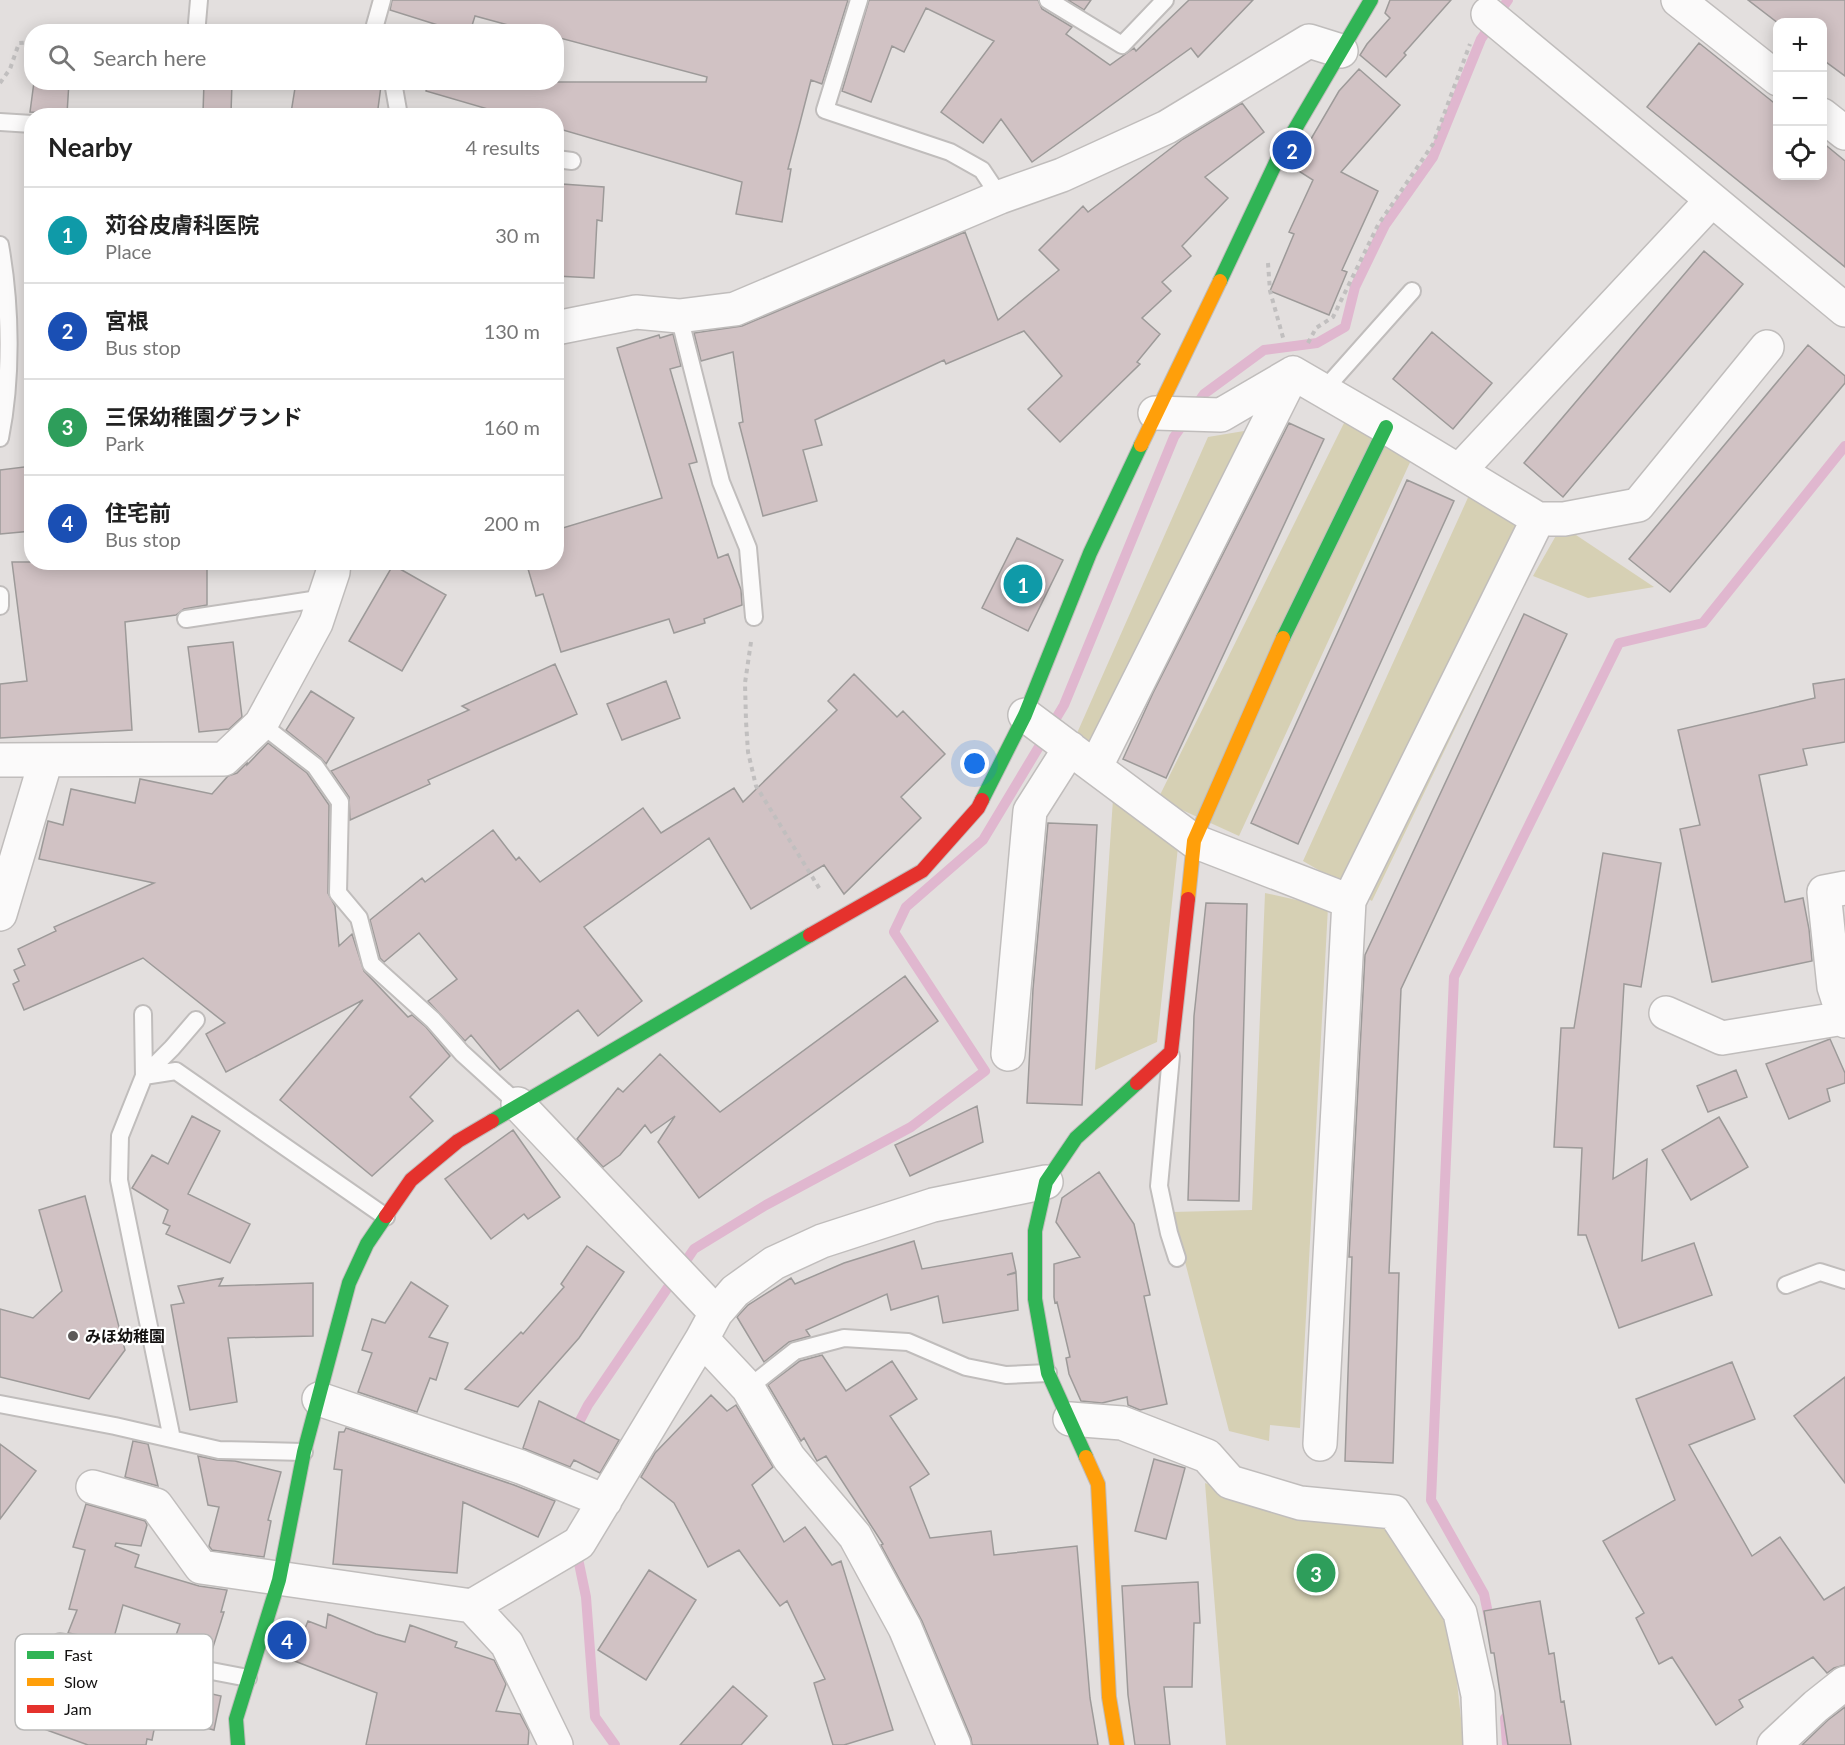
<!DOCTYPE html>
<meta charset="utf-8">
<style>
:root{--surface:#fff;--page:#f6f6f6;--text:#222;--muted:#767676;--line:#e0e0e0;--accent:#2563eb}
body{margin:0;font-family:Lato,"Noto Sans JP",sans-serif;background:var(--page);color:var(--text)}
.controls{position:absolute;right:18px;top:18px;display:grid;overflow:hidden;border-radius:12px;box-shadow:0 3px 15px #0003}
.controls button{width:54px;height:54px;display:grid;place-items:center;padding:0;border:0;border-bottom:2px solid var(--line);background:var(--surface);color:var(--text);font:30px sans-serif}
.you{position:absolute;left:975px;top:764px;width:21px;height:21px;margin:-15px;border:4px solid #fff;border-radius:50%;background:#1a73e8;box-shadow:0 0 0 9px #1a73e833}
.badge{display:grid;place-items:center;width:39px;height:39px;border-radius:50%;background:var(--accent);color:#fff;font-size:20px;font-weight:700}
.pin{position:absolute;translate:-50% -50%;border:3px solid #fff;box-shadow:0 2px 6px #0006}
.list{margin:0;padding:0;list-style:none}
h2{display:flex;justify-content:space-between;align-items:center;height:78px;margin:0;padding:0 24px;font-size:26px}
h2 small{font-size:20px;font-weight:400;color:var(--muted)}
.list li{display:grid;grid-template-columns:39px 1fr auto;gap:18px;align-items:center;box-sizing:border-box;height:96px;padding:0 24px;border-top:2px solid var(--line)}
.list b{display:block;font-size:22px;white-space:nowrap}
.list p{margin:0;font-size:20px;white-space:nowrap;color:var(--muted)}
.list em{font-size:20px;font-style:normal;color:var(--muted)}
.icon{flex:none;width:33px;height:33px;fill:none;stroke:currentColor;stroke-width:2;stroke-linecap:round;stroke-linejoin:round}
.map{position:relative;flex:none;width:1845px;height:1745px;overflow:hidden}
.search{position:absolute;background:var(--surface);box-shadow:0 3px 15px #0003;left:24px;top:24px;width:540px;height:66px;display:flex;align-items:center;gap:15px;box-sizing:border-box;padding:0 21px;border-radius:24px;color:var(--muted);font-size:22px}
.panel{position:absolute;background:var(--surface);box-shadow:0 3px 15px #0003;left:24px;top:108px;width:540px;height:462px;border-radius:24px}
.map>svg:first-child{display:block}
.green{fill:#d6d0b4}
.lines{fill:none;stroke-linecap:round;stroke-linejoin:round}
.stream{stroke:#e0b7cf;stroke-width:10}
.building{fill:#d1c2c4;stroke:#9d9a99;stroke-width:1.5}
.lane-casing{stroke:#c0bdbc;stroke-width:20}
.street-casing{stroke:#c0bdbc;stroke-width:36}
.fast-casing{stroke:#c0bdbc;stroke-width:16}
.slow-casing{stroke:#c0bdbc;stroke-width:16}
.jam-casing{stroke:#c0bdbc;stroke-width:16}
.path{stroke:#c1bfbf;stroke-width:4;stroke-dasharray:4.5 4.5;stroke-linecap:butt}
.lane{stroke:#fbfafa;stroke-width:16}
.street{stroke:#fbfafa;stroke-width:33}
.fast{stroke:#30b455;stroke-width:14}
.slow{stroke:#ff9f0a;stroke-width:14}
.jam{stroke:#e5322d;stroke-width:14}
.poi-dot{fill:#5c5958;stroke:#fff;stroke-width:2}
.labels{text-anchor:middle;stroke-width:4.5;stroke-linejoin:round;paint-order:stroke}
.poi-label{font-size:16px;font-weight:bold;fill:#131110;stroke:#fff;text-anchor:start}
.key{fill:#fff;stroke:#b8b8b7;stroke-width:1.5}
.key-label{font-size:16px;fill:#131110}
</style>
<div class="map">
<svg width="1845" height="1745" viewBox="0 0 1845 1745">
<rect width="100%" height="100%" fill="#e3dfde"/>
<path class="green" d="M 1345,421 L 1412,458 L 1239,836 L 1158,799 Z
M 1250,430 L 1094,749 L 1074,740 L 1208,437 Z
M 1471,491 L 1548,536 L 1372,901 L 1303,861 Z
M 1570,531 L 1654,587 L 1588,598 L 1533,576 L 1558,532 Z
M 1113,799 L 1178,847 L 1157,1042 L 1095,1070 Z
M 1265,893 L 1328,907 L 1300,1428 L 1270,1425 L 1269,1441 L 1229,1431 L 1172,1212 L 1252,1210 Z
M 1205,1483 L 1283,1514 L 1390,1525 L 1450,1621 L 1464,1745 L 1226,1745 Z"/>
<g class="lines">
<path class="stream" d="M 574,1432 L 588,1405 L 694,1249 L 766,1205 L 911,1127 L 985,1071 L 894,932 L 906,907 L 983,840 L 1064,705 L 1174,437 L 1204,394 L 1264,350 L 1317,343 L 1345,327 L 1355,287 L 1385,225 L 1433,157 L 1481,39 L 1508,0
M 576,1549 L 586,1597 L 595,1717 L 615,1745
M 1490,1623 L 1484,1594 L 1431,1500 L 1454,977 L 1619,643 L 1703,623 L 1845,446
M 1505,1718 L 1507,1745"/>
</g>
<path class="building" d="M 392,0 L 848,0 L 822,84 L 811,80 L 788,169 L 791,169 L 782,222 L 736,214 L 742,182 L 556,128 L 556,116 L 512,116 L 426,91 L 428,82 L 706,82 L 707,77 L 556,37 L 556,32 L 534,32 L 475,16 L 470,32 L 460,32 L 390,10 Z
M 869,0 L 1038,0 L 1042,9 L 1072,27 L 1066,34 L 1110,65 L 1134,48 L 1136,51 L 1189,0 L 1253,0 L 1198,57 L 1191,48 L 1032,162 L 1001,119 L 983,143 L 941,112 L 994,41 L 926,8 L 904,52 L 892,46 L 871,102 L 842,91 Z
M 1068,0 L 1091,0 L 1084,10 Z
M 1390,0 L 1451,0 L 1404,53 L 1406,55 L 1386,77 L 1360,55 L 1367,44 L 1390,18 L 1385,13 Z
M 1748,0 L 1845,0 L 1845,76 L 1822,59 L 1822,22 L 1778,23 Z
M 1699,43 L 1778,106 L 1778,176 L 1822,176 L 1822,142 L 1845,161 L 1845,267 L 1647,107 Z
M 1359,69 L 1400,105 L 1341,172 L 1378,191 L 1342,270 L 1347,272 L 1329,315 L 1270,291 L 1294,234 L 1289,232 L 1313,180 L 1294,168 L 1339,91 Z
M 34,82 L 69,82 L 67,114 L 30,112 Z
M 204,82 L 232,82 L 231,114 L 203,113 Z
M 296,82 L 355,82 L 381,86 L 377,116 L 310,116 L 291,113 Z
M 1242,103 L 1264,132 L 1205,177 L 1228,198 L 1182,246 L 1191,256 L 1162,282 L 1171,291 L 1142,318 L 1160,334 L 1137,362 L 1140,364 L 1060,442 L 1028,409 L 1062,376 L 1024,331 L 946,364 L 944,360 L 815,420 L 822,445 L 803,450 L 817,501 L 763,516 L 739,423 L 743,422 L 733,352 L 701,361 L 694,333 L 742,326 L 965,232 L 998,320 L 1059,270 L 1039,250 L 1083,206 L 1088,212 L 1183,139 Z
M 562,184 L 604,187 L 602,221 L 597,220 L 594,278 L 556,276 L 556,237 L 558,237 Z
M 1704,251 L 1743,284 L 1563,497 L 1524,463 Z
M 1432,332 L 1492,383 L 1453,429 L 1393,379 Z
M 673,334 L 681,366 L 670,369 L 697,462 L 689,464 L 718,558 L 728,554 L 741,590 L 742,605 L 704,619 L 705,623 L 674,633 L 669,619 L 561,652 L 543,594 L 536,596 L 526,562 L 556,562 L 556,530 L 662,498 L 617,348 L 659,335 L 660,338 Z
M 1808,345 L 1845,376 L 1845,383 L 1670,592 L 1629,559 Z
M 1289,423 L 1324,439 L 1166,778 L 1123,759 L 1153,693 Z
M 32,466 L 32,531 L 0,534 L 0,470 Z
M 1407,480 L 1454,501 L 1298,844 L 1251,823 Z
M 1017,538 L 1063,560 L 1028,631 L 982,608 Z
M 12,562 L 207,562 L 207,605 L 184,609 L 176,615 L 125,622 L 132,730 L 0,738 L 0,684 L 27,681 Z
M 393,565 L 446,595 L 402,671 L 349,641 Z
M 1524,614 L 1567,634 L 1401,989 L 1389,1273 L 1399,1273 L 1393,1463 L 1345,1461 L 1352,1257 L 1349,1257 L 1365,955 Z
M 233,642 L 242,717 L 229,729 L 199,732 L 188,647 Z
M 555,664 L 577,714 L 428,780 L 430,784 L 350,820 L 349,797 L 331,771 L 469,710 L 462,706 Z
M 854,674 L 897,717 L 903,711 L 945,754 L 901,797 L 921,818 L 844,894 L 824,865 L 751,909 L 709,838 L 584,927 L 642,1001 L 598,1036 L 578,1010 L 500,1070 L 471,1035 L 465,1041 L 428,1001 L 457,979 L 419,933 L 384,962 L 380,958 L 370,920 L 422,878 L 425,882 L 493,830 L 516,860 L 519,857 L 540,882 L 643,808 L 661,833 L 734,788 L 743,802 L 837,710 L 828,701 Z
M 1845,679 L 1845,742 L 1803,749 L 1807,765 L 1759,775 L 1785,902 L 1803,898 L 1809,929 L 1812,961 L 1712,982 L 1680,829 L 1700,825 L 1678,730 L 1815,698 L 1813,684 Z
M 666,681 L 680,718 L 622,740 L 607,704 Z
M 311,691 L 354,718 L 326,764 L 321,758 L 286,730 Z
M 268,743 L 307,773 L 329,805 L 328,893 L 335,906 L 339,946 L 352,934 L 364,971 L 408,1017 L 412,1015 L 426,1027 L 450,1056 L 410,1097 L 433,1121 L 372,1176 L 280,1100 L 363,1000 L 226,1072 L 206,1034 L 225,1023 L 143,958 L 24,1010 L 13,984 L 19,981 L 14,970 L 25,965 L 18,949 L 56,931 L 54,927 L 154,883 L 39,859 L 48,821 L 63,825 L 71,789 L 135,803 L 140,779 L 212,794 L 228,776 L 237,773 L 247,763 L 247,765 Z
M 1048,823 L 1097,825 L 1082,1105 L 1027,1103 L 1033,989 Z
M 1603,853 L 1661,863 L 1641,987 L 1624,984 L 1613,1179 L 1647,1159 L 1642,1261 L 1694,1243 L 1712,1295 L 1619,1328 L 1586,1235 L 1578,1235 L 1582,1148 L 1554,1147 L 1561,1028 L 1574,1028 Z
M 1206,903 L 1247,904 L 1239,1201 L 1188,1200 L 1194,1016 Z
M 905,976 L 938,1021 L 699,1198 L 658,1142 L 675,1116 L 651,1133 L 645,1125 L 620,1155 L 603,1167 L 577,1139 L 618,1088 L 623,1092 L 660,1054 L 720,1112 Z
M 1830,1039 L 1845,1073 L 1845,1083 L 1827,1089 L 1830,1101 L 1789,1119 L 1766,1064 Z
M 1736,1070 L 1747,1097 L 1708,1112 L 1697,1086 Z
M 977,1106 L 983,1142 L 910,1176 L 895,1145 Z
M 192,1116 L 220,1131 L 188,1194 L 250,1224 L 230,1263 L 166,1234 L 170,1226 L 163,1223 L 168,1210 L 132,1188 L 152,1155 L 168,1164 Z
M 1719,1117 L 1748,1167 L 1691,1200 L 1662,1150 Z
M 513,1130 L 560,1197 L 528,1219 L 524,1214 L 491,1239 L 445,1179 Z
M 1099,1172 L 1134,1224 L 1150,1295 L 1144,1296 L 1167,1404 L 1140,1410 L 1128,1405 L 1127,1397 L 1102,1403 L 1081,1401 L 1069,1374 L 1066,1358 L 1070,1357 L 1057,1302 L 1055,1303 L 1054,1297 L 1054,1264 L 1080,1257 L 1056,1222 L 1062,1198 Z
M 85,1196 L 125,1350 L 89,1399 L 0,1377 L 0,1309 L 33,1318 L 62,1291 L 39,1210 Z
M 914,1241 L 922,1269 L 1012,1253 L 1016,1272 L 1007,1275 L 1016,1273 L 1018,1310 L 943,1323 L 938,1296 L 891,1310 L 887,1294 L 806,1330 L 810,1336 L 789,1342 L 764,1362 L 737,1317 L 748,1305 L 791,1278 L 795,1284 L 844,1263 Z
M 587,1246 L 624,1272 L 579,1338 L 518,1407 L 465,1389 L 521,1332 L 523,1334 L 564,1287 L 561,1284 Z
M 223,1278 L 219,1286 L 313,1283 L 313,1336 L 228,1338 L 237,1402 L 190,1410 L 171,1305 L 184,1303 L 178,1286 Z
M 411,1282 L 448,1306 L 429,1337 L 448,1343 L 436,1380 L 430,1378 L 417,1412 L 358,1392 L 372,1353 L 362,1350 L 372,1319 L 385,1323 Z
M 822,1355 L 846,1391 L 892,1361 L 917,1399 L 890,1416 L 929,1474 L 910,1487 L 930,1538 L 991,1531 L 994,1555 L 1077,1546 L 1090,1698 L 1098,1745 L 972,1745 L 971,1738 L 922,1621 L 881,1545 L 883,1544 L 826,1456 L 817,1461 L 804,1438 L 801,1441 L 768,1385 L 800,1361 Z
M 1732,1362 L 1755,1419 L 1689,1445 L 1752,1556 L 1780,1537 L 1824,1600 L 1845,1587 L 1845,1665 L 1834,1668 L 1827,1673 L 1813,1657 L 1739,1700 L 1743,1707 L 1716,1725 L 1672,1657 L 1659,1664 L 1636,1618 L 1644,1613 L 1603,1541 L 1675,1500 L 1636,1399 Z
M 1845,1377 L 1845,1483 L 1794,1416 Z
M 711,1395 L 727,1411 L 736,1405 L 773,1467 L 752,1485 L 784,1542 L 805,1527 L 832,1565 L 841,1561 L 893,1730 L 844,1745 L 833,1745 L 814,1683 L 825,1679 L 787,1601 L 780,1606 L 739,1550 L 708,1567 L 674,1503 L 641,1477 L 655,1453 Z
M 539,1401 L 619,1440 L 600,1473 L 574,1460 L 570,1467 L 523,1448 Z
M 346,1428 L 514,1485 L 555,1501 L 538,1537 L 463,1502 L 457,1573 L 333,1564 L 342,1470 L 334,1469 L 339,1432 L 344,1432 Z
M 133,1441 L 148,1444 L 158,1486 L 125,1477 Z
M 0,1444 L 36,1471 L 0,1519 Z
M 198,1456 L 217,1460 L 235,1461 L 281,1472 L 268,1520 L 271,1521 L 264,1557 L 212,1550 L 209,1546 L 219,1507 L 208,1505 Z
M 1154,1459 L 1185,1468 L 1166,1539 L 1135,1531 Z
M 86,1504 L 145,1521 L 147,1525 L 141,1546 L 116,1543 L 115,1546 L 139,1555 L 135,1567 L 199,1586 L 227,1590 L 221,1612 L 224,1612 L 209,1660 L 170,1652 L 180,1624 L 123,1605 L 113,1641 L 68,1633 L 77,1610 L 69,1609 L 85,1550 L 73,1547 Z
M 649,1570 L 696,1600 L 646,1680 L 598,1650 Z
M 1198,1582 L 1200,1623 L 1194,1623 L 1192,1687 L 1164,1687 L 1170,1745 L 1135,1745 L 1128,1695 L 1122,1586 Z
M 1540,1601 L 1549,1654 L 1554,1653 L 1561,1702 L 1564,1701 L 1571,1745 L 1508,1745 L 1494,1653 L 1491,1653 L 1484,1611 Z
M 328,1614 L 376,1634 L 405,1642 L 410,1625 L 457,1642 L 455,1647 L 494,1660 L 506,1684 L 496,1711 L 520,1714 L 529,1731 L 528,1745 L 366,1745 L 377,1693 L 292,1660 L 308,1621 L 326,1628 Z
M 61,1653 L 108,1662 L 105,1672 L 159,1684 L 163,1672 L 202,1680 L 199,1691 L 221,1696 L 214,1730 L 157,1715 L 152,1740 L 147,1739 L 146,1745 L 88,1745 L 33,1725 Z
M 733,1686 L 767,1716 L 741,1745 L 680,1745 Z
M 1845,1707 L 1845,1745 L 1802,1745 L 1828,1720 Z"/>
<g class="lines">
<defs>
<path id="lane" d="M 859,0 L 825,110 L 950,152 L 982,170 L 1000,197
M 1048,0 L 1122,45 L 1165,0
M 197,23 L 199,0
M 379,32 L 375,25 L 382,0
M 393,82 L 399,116
M 0,122 L 32,124
M 556,159 L 572,161
M 0,245 C 11,306 12,378 0,438
M 679,316 L 721,482 L 748,548 L 754,617
M 1323,391 L 1412,291
M 0,595 L 0,606
M 186,619 L 312,600 L 323,603
M 261,724 L 315,766 L 340,802 L 338,893 L 359,918 L 371,964 L 433,1020 L 462,1053 L 518,1104
M 143,1014 L 144,1076 L 176,1071 L 386,1217
M 1171,1056 L 1159,1186 L 1169,1233 L 1177,1258
M 1786,1285 L 1820,1272 L 1845,1280
M 748,1388 L 795,1351 L 844,1338 L 908,1342 L 966,1367 L 1006,1375 L 1048,1373
M 0,1404 L 115,1426 L 219,1450 L 304,1452
M 172,1439 L 119,1180 L 120,1136 L 144,1076 L 172,1048 L 196,1020
M 60,1642 L 248,1678"/>
<path id="street" d="M 1678,0 L 1778,79
M 1488,14 L 1845,310
M 1822,115 L 1845,133
M 556,328 L 636,312 L 679,316 L 735,309 L 1000,197 L 1062,175 L 1167,127 L 1309,41 L 1341,51
M 1155,413 L 1221,415 L 1293,373 L 1386,427 L 1538,519 L 1564,519 L 1638,505 L 1767,347
M 1459,471 L 1712,200
M 1025,715 L 1194,841 L 1349,901 L 1538,519
M 0,760 L 224,759 L 261,724 L 316,623 L 333,572 L 334,562
M 1096,766 L 1293,373
M 1845,888 L 1824,892 L 1834,987 L 1845,1021
M 0,914 L 46,760
M 1666,1013 L 1722,1038 L 1844,1018
M 1008,1054 L 1030,811 L 1070,748
M 518,1104 L 716,1313
M 319,1399 L 521,1467 L 605,1501
M 1070,1419 L 1122,1423 L 1207,1456 L 1230,1482 L 1300,1503 L 1394,1512 L 1460,1613 L 1478,1695 L 1480,1745
M 1320,1444 L 1349,901
M 93,1487 L 156,1505 L 201,1567 L 472,1606 L 507,1644 L 556,1745
M 472,1606 L 579,1543 L 702,1339
M 954,1745 L 905,1628 L 855,1536 L 789,1458 L 748,1388 L 702,1339 L 716,1313 L 735,1291 L 774,1263 L 822,1241 L 933,1205 L 1046,1182
M 1774,1745 L 1816,1706 L 1845,1683"/>
<path id="fast" d="M 1220,281 L 1278,158 L 1371,0
M 1283,638 L 1386,427
M 982,800 L 1025,715 L 1090,553 L 1141,445
M 492,1121 L 810,935
M 1086,1457 L 1048,1373 L 1035,1299 L 1035,1231 L 1046,1182 L 1076,1138 L 1137,1083
M 238,1745 L 236,1719 L 279,1580 L 304,1452 L 349,1283 L 367,1244 L 386,1216"/>
<path id="slow" d="M 1141,445 L 1220,281
M 1188,899 L 1194,841 L 1283,638
M 1086,1457 L 1098,1484 L 1109,1697 L 1117,1745"/>
<path id="jam" d="M 810,935 L 922,871 L 978,808 L 982,800
M 1137,1083 L 1171,1052 L 1188,899
M 386,1216 L 411,1180 L 458,1141 L 492,1121"/>
</defs>
<use href="#lane" class="lane-casing"/>
<use href="#street" class="street-casing"/>
<use href="#fast" class="fast-casing"/>
<use href="#slow" class="slow-casing"/>
<use href="#jam" class="jam-casing"/>
<path class="path" d="M 0,83 L 10,69 L 19,43 L 32,42
M 1268,263 L 1270,291 L 1284,341
M 1308,343 L 1316,328 L 1333,317 L 1378,225 L 1433,144 L 1470,44
M 751,642 L 745,683 L 746,721 L 748,752 L 756,786 L 821,891"/>
<use href="#lane" class="lane"/>
<use href="#street" class="street"/>
<use href="#fast" class="fast"/>
<use href="#slow" class="slow"/>
<use href="#jam" class="jam"/>
</g>
<circle class="poi-dot" cx="73" cy="1336" r="6"/>
<g class="labels">
<g class="poi-label">
<text x="85" y="1342">みほ幼稚園</text>
</g>
</g>
<rect x="15" y="1634" width="198" height="96" rx="9" class="key"/>
<rect x="27" y="1651" width="27" height="8" fill="#30b455"/>
<rect x="27" y="1678" width="27" height="8" fill="#ff9f0a"/>
<rect x="27" y="1705" width="27" height="8" fill="#e5322d"/>
<g class="key-label">
<text x="64" y="1661">Fast</text>
<text x="64" y="1688">Slow</text>
<text x="64" y="1715">Jam</text>
</g>
</svg>
<div class="controls">
<button>+</button>
<button>−</button>
<button><svg class="icon" aria-label="locate" viewBox="0 0 24 24"><circle cx="12" cy="12" r="6"/><path d="M12 2v4M12 18v4M2 12h4M18 12h4"/></svg></button>
</div>
<div class="you"></div>
<div class="pin badge" style="left:1023px;top:584px;background:#0f9aa8">1</div>
<div class="pin badge" style="left:1292px;top:150px;background:#1a4fb4">2</div>
<div class="pin badge" style="left:1316px;top:1573px;background:#2e9e5b">3</div>
<div class="pin badge" style="left:287px;top:1640px;background:#1a4fb4">4</div>
<div class="search"><svg class="icon" aria-label="search" viewBox="0 0 24 24"><circle cx="10" cy="10" r="6"/><path d="M15 15l6 6"/></svg>Search here</div>
<section class="panel">
<h2>Nearby<small>4 results</small></h2>
<ul class="list">
<li><span class="badge" style="background:#0f9aa8">1</span><div><b>苅谷皮膚科医院</b><p>Place</p></div><em>30 m</em></li>
<li><span class="badge" style="background:#1a4fb4">2</span><div><b>宮根</b><p>Bus stop</p></div><em>130 m</em></li>
<li><span class="badge" style="background:#2e9e5b">3</span><div><b>三保幼稚園グランド</b><p>Park</p></div><em>160 m</em></li>
<li><span class="badge" style="background:#1a4fb4">4</span><div><b>住宅前</b><p>Bus stop</p></div><em>200 m</em></li>
</ul>
</section>
</div>
